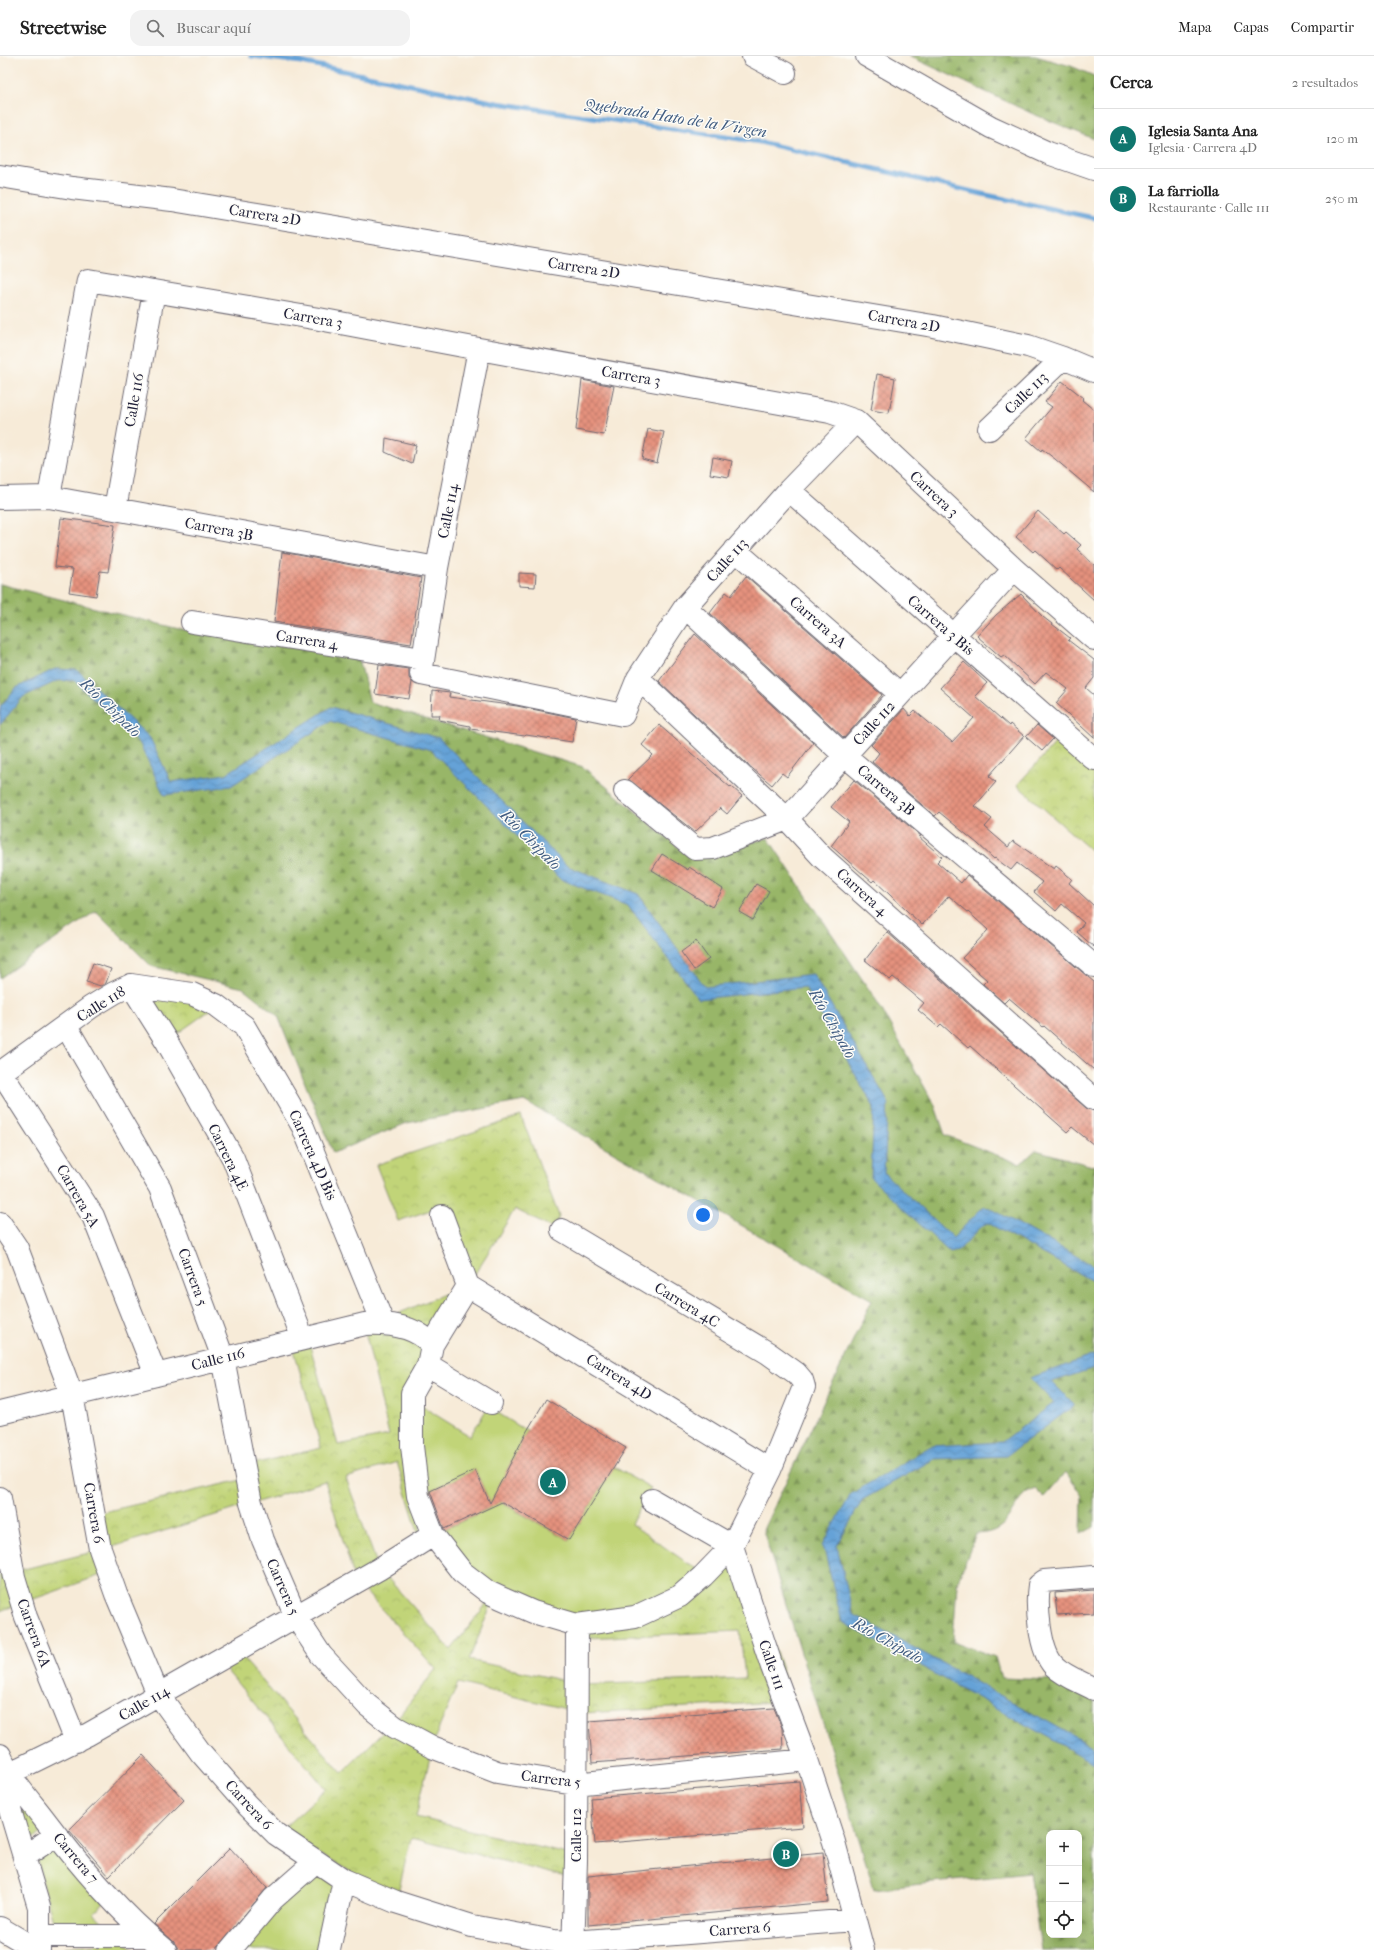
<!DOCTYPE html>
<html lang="es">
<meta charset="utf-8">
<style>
:root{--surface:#fff;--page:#f2f2f2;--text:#222;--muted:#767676;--line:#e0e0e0;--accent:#0f766e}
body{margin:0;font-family:"IM FELL French Canon",serif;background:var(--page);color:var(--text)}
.controls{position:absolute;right:12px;bottom:12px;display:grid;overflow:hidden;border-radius:8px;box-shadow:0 4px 16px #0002}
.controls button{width:36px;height:36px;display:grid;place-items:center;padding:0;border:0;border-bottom:1px solid var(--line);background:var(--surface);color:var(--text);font:20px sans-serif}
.you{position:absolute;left:703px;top:1159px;width:14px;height:14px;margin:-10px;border:3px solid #fff;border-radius:50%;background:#1a73e8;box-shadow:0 0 0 6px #1a73e833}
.badge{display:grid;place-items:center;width:26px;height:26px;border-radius:50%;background:var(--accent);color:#fff;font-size:13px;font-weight:700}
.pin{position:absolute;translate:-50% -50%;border:2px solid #fff;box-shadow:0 1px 4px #0006}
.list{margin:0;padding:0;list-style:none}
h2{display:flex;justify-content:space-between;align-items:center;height:52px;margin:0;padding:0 16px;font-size:17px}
h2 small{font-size:13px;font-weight:400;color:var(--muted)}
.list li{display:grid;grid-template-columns:26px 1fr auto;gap:12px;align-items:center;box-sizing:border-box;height:60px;padding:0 16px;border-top:1px solid var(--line)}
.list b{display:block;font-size:15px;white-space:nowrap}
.list p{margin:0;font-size:13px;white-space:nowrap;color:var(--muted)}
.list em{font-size:13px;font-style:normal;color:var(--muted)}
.icon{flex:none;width:22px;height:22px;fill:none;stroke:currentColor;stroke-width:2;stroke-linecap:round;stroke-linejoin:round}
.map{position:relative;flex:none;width:1094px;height:1894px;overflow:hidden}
header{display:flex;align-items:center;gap:24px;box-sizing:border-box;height:56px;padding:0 20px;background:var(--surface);border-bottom:1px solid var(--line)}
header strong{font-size:19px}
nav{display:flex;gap:22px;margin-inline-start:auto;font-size:14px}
.search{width:280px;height:36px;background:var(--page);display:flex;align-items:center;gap:10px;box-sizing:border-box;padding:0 14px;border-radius:12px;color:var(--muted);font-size:15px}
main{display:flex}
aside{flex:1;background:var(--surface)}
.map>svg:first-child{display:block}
.grass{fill:#c1d478;stroke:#727b5a}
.forest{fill:url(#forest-firs);stroke:#5d6c52;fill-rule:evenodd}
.park{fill:url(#park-crowns);stroke:#727b5a}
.water{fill:url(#water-waves);stroke:#446289}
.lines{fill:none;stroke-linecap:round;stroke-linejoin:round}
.stream{stroke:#65a2d7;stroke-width:5}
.building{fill:url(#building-cross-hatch)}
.minor-casing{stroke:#6d6872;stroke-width:24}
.major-casing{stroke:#6d6872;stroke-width:24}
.minor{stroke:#fff;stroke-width:22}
.major{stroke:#fff;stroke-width:22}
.labels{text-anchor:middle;stroke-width:3;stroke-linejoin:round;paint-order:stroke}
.street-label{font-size:15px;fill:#22223b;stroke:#fdfcf7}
.water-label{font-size:16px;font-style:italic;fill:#405c81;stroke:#fdfcf7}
</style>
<header>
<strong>Streetwise</strong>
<div class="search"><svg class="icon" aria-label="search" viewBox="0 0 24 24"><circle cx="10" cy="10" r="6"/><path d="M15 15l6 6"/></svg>Buscar aquí</div>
<nav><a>Mapa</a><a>Capas</a><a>Compartir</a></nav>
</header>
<main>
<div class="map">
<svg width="1094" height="1894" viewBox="0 0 1094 1894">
<defs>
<pattern id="forest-firs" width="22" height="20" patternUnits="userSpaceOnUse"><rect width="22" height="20" fill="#98b668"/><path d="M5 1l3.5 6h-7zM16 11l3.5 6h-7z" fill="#7c9457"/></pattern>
<pattern id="park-crowns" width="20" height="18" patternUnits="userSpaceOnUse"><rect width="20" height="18" fill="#c1d478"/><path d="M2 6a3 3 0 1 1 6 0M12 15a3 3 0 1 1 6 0" fill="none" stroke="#a6b669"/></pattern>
<pattern id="water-waves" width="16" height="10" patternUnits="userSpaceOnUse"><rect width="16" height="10" fill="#65a2d7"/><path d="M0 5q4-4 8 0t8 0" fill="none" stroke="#5384b0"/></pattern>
<pattern id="building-cross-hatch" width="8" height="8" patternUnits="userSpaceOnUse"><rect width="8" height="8" fill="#e5927e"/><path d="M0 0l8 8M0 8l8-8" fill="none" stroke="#b97768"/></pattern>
</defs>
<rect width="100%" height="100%" fill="#fdfcf7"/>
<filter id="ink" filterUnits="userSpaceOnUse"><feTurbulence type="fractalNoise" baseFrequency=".025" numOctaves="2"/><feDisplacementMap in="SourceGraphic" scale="8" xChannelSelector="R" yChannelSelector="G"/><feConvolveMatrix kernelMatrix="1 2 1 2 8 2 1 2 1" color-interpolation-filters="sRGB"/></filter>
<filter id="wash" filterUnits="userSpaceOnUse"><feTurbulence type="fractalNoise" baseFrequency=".012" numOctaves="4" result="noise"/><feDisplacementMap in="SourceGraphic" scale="16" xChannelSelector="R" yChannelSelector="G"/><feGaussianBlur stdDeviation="0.9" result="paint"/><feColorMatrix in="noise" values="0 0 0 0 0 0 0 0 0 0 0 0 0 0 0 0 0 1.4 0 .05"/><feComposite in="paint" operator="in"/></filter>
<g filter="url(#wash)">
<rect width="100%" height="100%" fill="#f7ebd8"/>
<path class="grass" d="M 415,1346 L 470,1380 L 488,1351 L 527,1375 L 493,1442 L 569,1484 L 614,1411 L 651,1432 L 631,1468 L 702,1517 L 680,1536 L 587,1567 L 534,1554 L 468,1512 L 437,1477 L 492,1451 L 475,1414 L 422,1439 Z
M 19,1742 L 42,1776 L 31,1784 L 28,1783 Z
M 52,1794 L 54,1794 L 104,1847 L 94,1858 L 108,1870 L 55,1874 L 37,1804 Z
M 309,1800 L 342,1820 L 336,1894 L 241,1894 Z
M 125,1886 L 134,1894 L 67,1894 L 65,1891 Z"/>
<path class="forest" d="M 909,0 L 1035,0 L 1071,10 L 1094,20 L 1094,83 L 1031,57 Z
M 0,528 L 179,573 L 359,602 L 370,646 L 583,711 L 691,802 L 768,782 L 878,947 L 935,1050 L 945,1079 L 1020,1108 L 1036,1094 L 1092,1110 L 1094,1109 L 1094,1471 L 1081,1478 L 1082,1440 L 1066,1416 L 1044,1441 L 1035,1432 C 1006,1443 1018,1477 976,1478 L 957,1528 L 953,1585 L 995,1601 L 1001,1622 L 1053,1624 L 1059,1614 L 1094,1634 L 1094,1894 L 1041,1894 L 1030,1817 L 874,1833 L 763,1474 L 872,1244 L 524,1045 L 407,1067 L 333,1097 L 278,960 L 243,932 L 151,910 L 96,855 L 0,922 ZM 1049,1777 L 1079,1777 L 1079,1879 L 1049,1879 Z"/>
<path class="park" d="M 1060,682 L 1094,712 L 1094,797 L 1017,729 Z
M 141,935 L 219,948 L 168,984 Z
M 521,1060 L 559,1160 L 555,1174 L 515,1153 L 468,1229 L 414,1338 L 421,1486 L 397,1406 L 346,1422 L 378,1511 L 451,1594 L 497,1534 L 469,1604 L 584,1629 L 745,1622 L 740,1575 L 586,1582 L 587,1567 L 680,1536 L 737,1484 L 793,1645 L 583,1657 L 458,1627 L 434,1684 L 416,1761 L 579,1801 L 582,1825 L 411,1782 L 397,1841 L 279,1776 L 326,1733 L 217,1603 L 235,1593 L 342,1717 L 398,1661 L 436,1613 L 355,1524 L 325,1425 L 106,1493 L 115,1514 L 0,1555 L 0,1519 L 105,1493 L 99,1457 L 250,1422 L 248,1409 L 321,1392 L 291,1283 L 307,1279 L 338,1389 L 389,1379 L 363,1266 L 383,1264 L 468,1228 L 443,1150 L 398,1165 L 376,1109 Z"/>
<path class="water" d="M 55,613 L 77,614 L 150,682 L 171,726 L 226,718 L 331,651 L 439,682 L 567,810 L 638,838 L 705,931 L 813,918 L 888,1046 L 884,1117 L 953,1182 L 980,1154 L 985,1151 L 990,1152 L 1094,1210 L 1094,1226 L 988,1167 L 983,1169 L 958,1195 L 950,1197 L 871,1122 L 874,1051 L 805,931 L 699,943 L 628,849 L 560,823 L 431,694 L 330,665 L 231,730 L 164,739 L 140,688 L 74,624 L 57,625 L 23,641 L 0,669 L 0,651 L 16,632 Z
M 1094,1299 L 1094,1312 L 1052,1326 L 1075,1349 L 1006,1400 L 934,1403 L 862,1444 L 837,1490 L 853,1558 L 1090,1689 L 1094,1692 L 1094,1707 L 842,1566 L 823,1489 L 851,1438 L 931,1390 L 1002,1386 L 1054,1347 L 1030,1322 Z"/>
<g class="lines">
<path class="stream" d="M 251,0 L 301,6 L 497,47 L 760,86 L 982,138 L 1094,162"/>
</g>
<g id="blocks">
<path class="building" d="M 877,318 L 895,322 L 889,357 L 871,354 Z
M 582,324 L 614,330 L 604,379 L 576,374 Z
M 1062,325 L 1084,342 L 1082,344 L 1094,354 L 1094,436 L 1055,403 L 1042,393 L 1041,395 L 1026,382 L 1052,351 L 1045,346 Z
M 648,373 L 664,376 L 657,407 L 642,403 Z
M 386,382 L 416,389 L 412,408 L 385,396 Z
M 713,401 L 732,405 L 729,421 L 710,418 Z
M 1038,455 L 1064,478 L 1066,476 L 1081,489 L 1077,493 L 1094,509 L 1094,544 L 1059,512 L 1057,514 L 1035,494 L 1033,496 L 1016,481 Z
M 61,462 L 115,469 L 108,516 L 100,515 L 96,540 L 69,536 L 73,513 L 55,511 Z
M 282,496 L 421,522 L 411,588 L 274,566 Z
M 519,517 L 536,518 L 535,531 L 519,530 Z
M 746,520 L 882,639 L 844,682 L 710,557 L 726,536 L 731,540 Z
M 1021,538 L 1043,561 L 1070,582 L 1068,584 L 1094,604 L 1094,622 L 1086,632 L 1094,639 L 1094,682 L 1056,647 L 1068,633 L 1046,616 L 1035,628 L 1004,599 L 1001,601 L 977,580 L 996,559 Z
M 695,578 L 813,687 L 787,721 L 782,717 L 772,729 L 747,708 L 659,625 Z
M 964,606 L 987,627 L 975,640 L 1009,670 L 1010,668 L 1024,680 L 989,720 L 996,726 L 975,750 L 992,763 L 985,771 L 1008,791 L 1013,785 L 1054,813 L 1056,810 L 1072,823 L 1069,827 L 1094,850 L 1094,891 L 1077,876 L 1084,867 L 1062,848 L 1056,855 L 1034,836 L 1042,826 L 1017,807 L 1011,814 L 995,802 L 994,803 L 978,788 L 939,756 L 935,760 L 872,706 L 879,697 L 871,689 L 904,653 L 910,660 L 915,655 L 952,686 L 974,662 L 940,632 Z
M 379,609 L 409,613 L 409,622 L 412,626 L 409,643 L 375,638 Z
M 432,635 L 450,637 L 449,641 L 517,650 L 576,662 L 572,686 L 526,679 L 525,680 L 470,673 L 470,670 L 439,664 L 440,659 L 431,659 Z
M 659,669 L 730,731 L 731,730 L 742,740 L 727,758 L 720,752 L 695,776 L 628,723 L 653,699 L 642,689 Z
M 1037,669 L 1053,683 L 1042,695 L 1026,681 Z
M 854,724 L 921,780 L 919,781 L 942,801 L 937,806 L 961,827 L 967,819 L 1094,926 L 1094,1014 L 1044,970 L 1043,971 L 1009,942 L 1004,947 L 983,928 L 987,924 L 962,902 L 988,874 L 975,862 L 949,840 L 922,869 L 874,824 L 872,826 L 831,790 L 849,766 L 831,751 Z
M 662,798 L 688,814 L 689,811 L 723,833 L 712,851 L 652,814 Z
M 756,828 L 769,835 L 753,864 L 739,856 Z
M 887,876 L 1086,1052 L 1094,1055 L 1094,1089 L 1072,1071 L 1067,1076 L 970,990 L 968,992 L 941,968 L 938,971 L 918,954 L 924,947 L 893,921 L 890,924 L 865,904 Z
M 696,885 L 709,903 L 694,914 L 681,896 Z
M 93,907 L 111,913 L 106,927 L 101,930 L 86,926 Z
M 546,1343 L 626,1392 L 569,1484 L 502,1446 L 444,1473 L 430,1435 L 475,1414 L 490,1447 L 527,1375 Z
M 1094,1534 L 1094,1557 L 1057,1559 L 1055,1537 Z
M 774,1652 L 782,1672 L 783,1693 L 592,1707 L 589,1665 Z
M 143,1699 L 184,1744 L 109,1820 L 69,1774 Z
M 799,1725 L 803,1771 L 595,1788 L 591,1742 Z
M 230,1792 L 267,1832 L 215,1894 L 179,1894 L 173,1885 L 154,1868 Z
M 823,1797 L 828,1846 L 588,1869 L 588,1820 Z"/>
</g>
</g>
<g filter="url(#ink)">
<use href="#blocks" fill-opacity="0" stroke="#6d6872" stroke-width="1"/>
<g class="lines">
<defs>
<path id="minor" d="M 753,0 L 785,17
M 867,0 L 991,71 L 1048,97 L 1094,113
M 0,120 L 72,132 L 172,144 L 933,270 L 1028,290 L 1063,302 L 1094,315
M 479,293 L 437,512 L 421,618 L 623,659 L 638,622 L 685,551 L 789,434 L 856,365
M 989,373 L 1063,302
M 789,434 L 1094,703
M 49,441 L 88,224 L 319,263 L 479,293 L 830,356 L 856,365 L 1014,513 L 1094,583
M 0,442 L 49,441 L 437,512
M 115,453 L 154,235
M 735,494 L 900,638
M 685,551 L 844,699 L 1094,910
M 192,566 L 423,603
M 638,622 L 787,763 L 822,801 L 1094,1043
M 625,735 L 695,793 L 713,792 L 787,763 L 1014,513
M 131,929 L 167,986 L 233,1102 L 303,1283
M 66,970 L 160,1132 L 223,1302 L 251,1447 L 263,1484 L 296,1561 L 321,1599 L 367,1649 L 395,1671 L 432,1691 L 497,1716 L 575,1728 L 807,1704
M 0,1015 L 93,1160 L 156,1319
M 0,1017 L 91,951 L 114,937 L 131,929 L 192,938 L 216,949 L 244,970 L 303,1071 L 383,1267
M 442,1160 L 468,1230
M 0,1167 L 17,1192 L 72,1339 L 100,1493 L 116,1538 L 158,1638 L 201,1697 L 246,1748 L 276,1778 L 344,1824 L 396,1846 L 472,1870 L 554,1885 L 573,1886 L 855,1864
M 468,1230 L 432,1289 L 428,1309 L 412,1337 L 412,1390 L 418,1440 L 433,1479 L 462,1516 L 488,1536 L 501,1542 L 533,1556 L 577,1569 L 635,1561 L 680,1540 L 703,1520 L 732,1490 L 770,1414 L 804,1331 L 802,1324 L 796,1317 L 768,1297 L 562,1174
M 468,1230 L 770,1414
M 428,1309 L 491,1347
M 0,1357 L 365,1268 C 388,1267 416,1270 432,1289
M 0,1442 L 14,1521 L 26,1561 L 76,1685
M 652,1444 L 732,1490
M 732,1490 L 772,1611 L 807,1704 L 834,1786 L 863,1894
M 1094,1521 L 1044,1525 L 1039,1529 C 1036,1549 1039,1594 1054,1610 C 1064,1620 1081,1626 1094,1633
M 0,1699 C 10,1722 26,1740 41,1759 C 78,1808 118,1855 165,1894
M 24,1801 L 56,1779
M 39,1880 L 149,1880
M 39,1894 L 39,1851 L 7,1744 L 8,1718 L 87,1679 L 379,1513 L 433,1479
M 230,1894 L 273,1843 L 315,1806
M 329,1894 L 344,1824
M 573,1894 L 576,1805 L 577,1569"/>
<path id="major" d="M 0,1872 L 37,1894"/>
</defs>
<use href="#minor" class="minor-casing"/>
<use href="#major" class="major-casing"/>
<use href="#minor" class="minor"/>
<use href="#major" class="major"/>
</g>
</g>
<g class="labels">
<g class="street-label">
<text transform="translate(265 159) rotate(9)" y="5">Carrera 2D</text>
<text transform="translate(584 212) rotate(9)" y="5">Carrera 2D</text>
<text transform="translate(313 262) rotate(10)" y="5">Carrera 3</text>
<text transform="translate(904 265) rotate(10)" y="5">Carrera 2D</text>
<text transform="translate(631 320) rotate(10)" y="5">Carrera 3</text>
<text transform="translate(1026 337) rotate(-44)" y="5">Calle 113</text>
<text transform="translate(134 344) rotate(-80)" y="5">Calle 116</text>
<text transform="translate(934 438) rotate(43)" y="5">Carrera 3</text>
<text transform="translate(448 455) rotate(-79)" y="5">Calle 114</text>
<text transform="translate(219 473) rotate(11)" y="5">Carrera 3B</text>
<text transform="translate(727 504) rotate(-48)" y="5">Calle 113</text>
<text transform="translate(818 566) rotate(41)" y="5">Carrera 3A</text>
<text transform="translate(941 569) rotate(41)" y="5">Carrera 3 Bis</text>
<text transform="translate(307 584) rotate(9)" y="5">Carrera 4</text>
<text transform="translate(874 667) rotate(-48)" y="5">Calle 112</text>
<text transform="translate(886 734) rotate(40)" y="5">Carrera 3B</text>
<text transform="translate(862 836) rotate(42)" y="5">Carrera 4</text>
<text transform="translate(101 948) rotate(-32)" y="5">Calle 118</text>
<text transform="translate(313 1099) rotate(66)" y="5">Carrera 4D Bis</text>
<text transform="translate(228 1101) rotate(64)" y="5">Carrera 4E</text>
<text transform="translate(78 1140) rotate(60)" y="5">Carrera 5A</text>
<text transform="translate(193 1221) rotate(70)" y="5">Carrera 5</text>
<text transform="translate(687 1249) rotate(31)" y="5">Carrera 4C</text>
<text transform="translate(218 1303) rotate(-14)" y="5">Calle 116</text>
<text transform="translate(619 1321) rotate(32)" y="5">Carrera 4D</text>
<text transform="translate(94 1457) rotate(80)" y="5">Carrera 6</text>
<text transform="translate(283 1531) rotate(66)" y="5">Carrera 5</text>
<text transform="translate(34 1577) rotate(70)" y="5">Carrera 6A</text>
<text transform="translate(772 1609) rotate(70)" y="5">Calle 111</text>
<text transform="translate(144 1647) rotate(-30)" y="5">Calle 114</text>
<text transform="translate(551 1723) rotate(7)" y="5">Carrera 5</text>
<text transform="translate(249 1749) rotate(47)" y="5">Carrera 6</text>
<text transform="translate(576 1779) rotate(-90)" y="5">Calle 112</text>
<text transform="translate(76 1802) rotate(50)" y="5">Carrera 7</text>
<text transform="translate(740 1873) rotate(-4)" y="5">Carrera 6</text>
</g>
<g class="water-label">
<text transform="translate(676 61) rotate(9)" y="6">Quebrada Hato de la Virgen</text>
<text transform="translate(111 651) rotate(44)" y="6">Río Chipalo</text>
<text transform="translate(531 783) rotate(45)" y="6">Río Chipalo</text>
<text transform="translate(833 967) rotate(60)" y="6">Río Chipalo</text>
<text transform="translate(888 1584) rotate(29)" y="6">Río Chipalo</text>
</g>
</g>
</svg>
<div class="controls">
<button>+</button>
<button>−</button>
<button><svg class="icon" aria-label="locate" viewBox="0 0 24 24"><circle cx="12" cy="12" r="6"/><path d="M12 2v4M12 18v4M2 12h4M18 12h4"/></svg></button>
</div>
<div class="you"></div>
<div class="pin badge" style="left:553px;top:1426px">A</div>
<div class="pin badge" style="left:786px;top:1798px">B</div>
</div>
<aside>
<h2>Cerca<small>2 resultados</small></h2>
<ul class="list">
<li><span class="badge">A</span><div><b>Iglesia Santa Ana</b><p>Iglesia · Carrera 4D</p></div><em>120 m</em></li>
<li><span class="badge">B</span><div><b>La farriolla</b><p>Restaurante · Calle 111</p></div><em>250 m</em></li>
</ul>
</aside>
</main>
